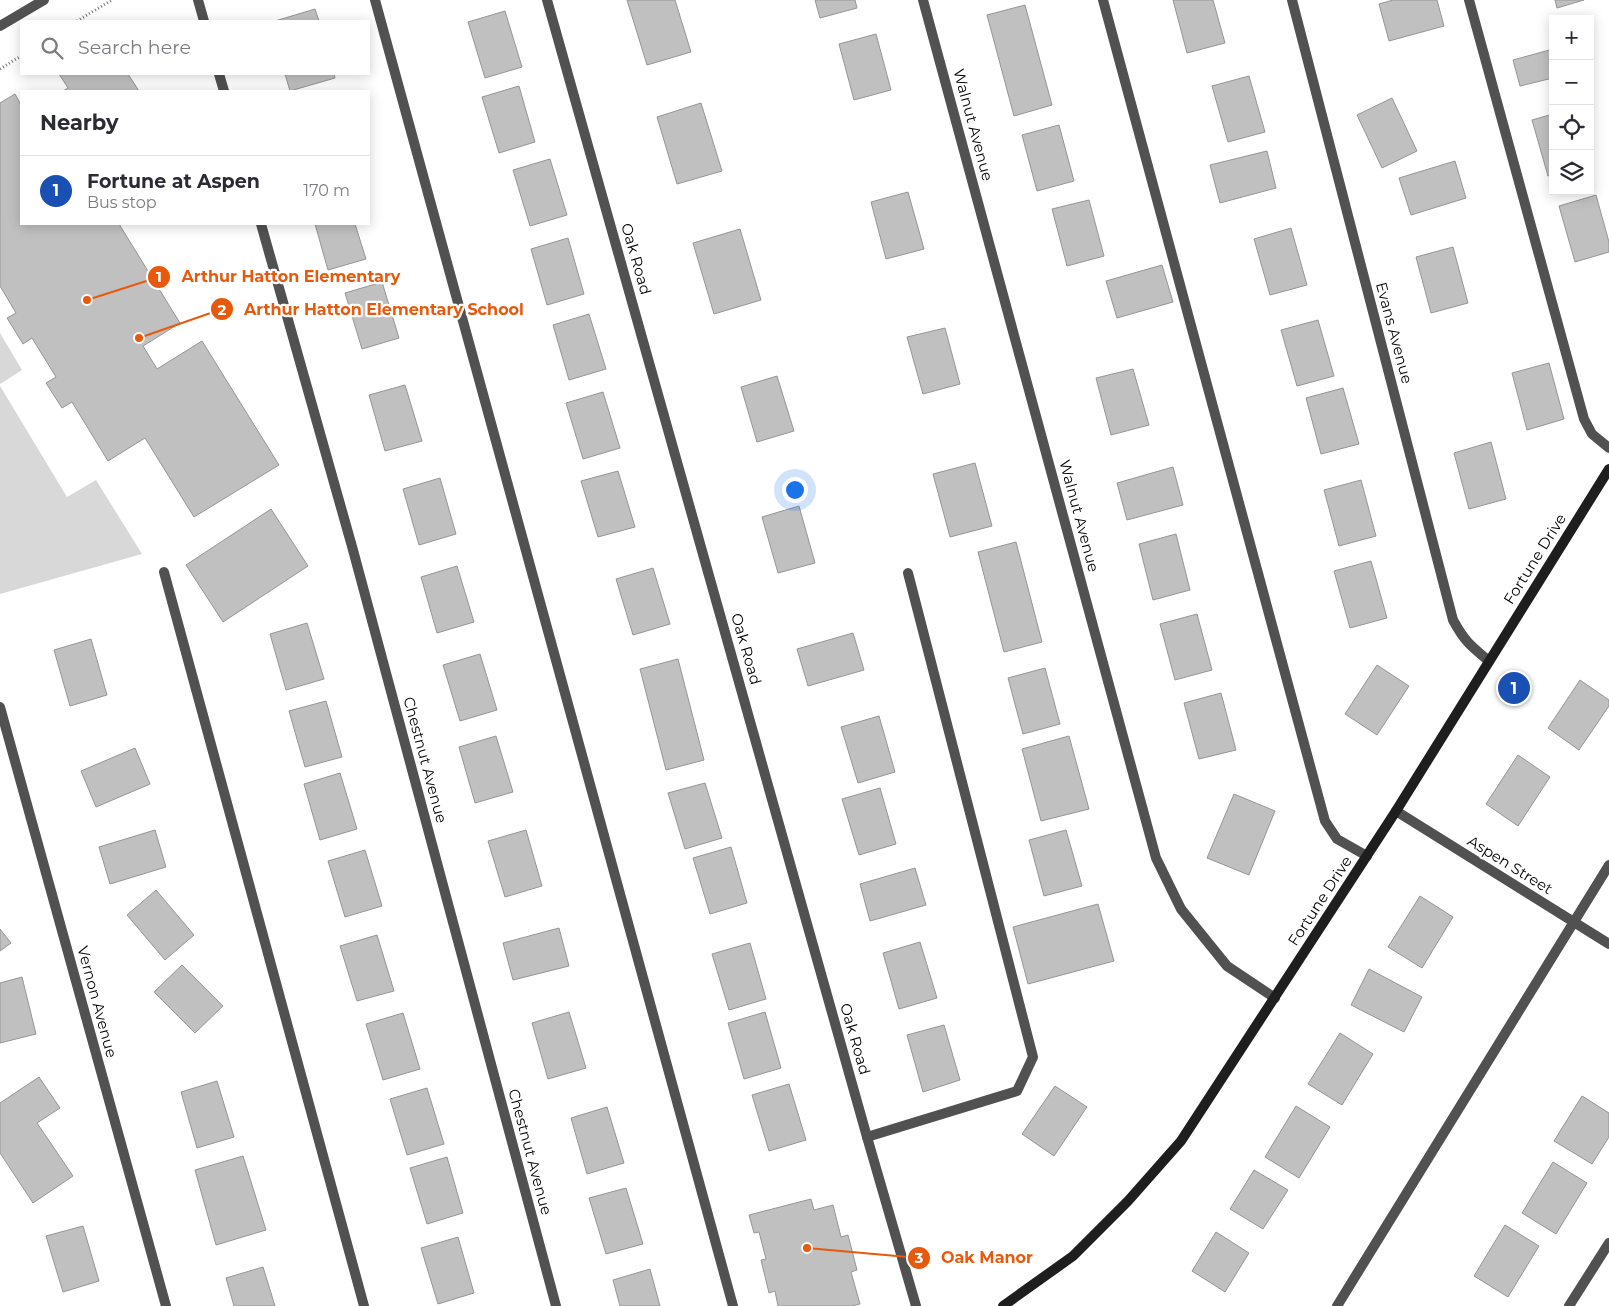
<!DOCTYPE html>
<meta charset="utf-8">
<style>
:root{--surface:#fff;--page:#f7f7f7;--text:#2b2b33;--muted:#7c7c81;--line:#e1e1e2;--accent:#7c3aed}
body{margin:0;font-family:Montserrat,sans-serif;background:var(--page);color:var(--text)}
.controls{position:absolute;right:15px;top:15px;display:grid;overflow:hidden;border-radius:0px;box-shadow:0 2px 12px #0003}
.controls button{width:45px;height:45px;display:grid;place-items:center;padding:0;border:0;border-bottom:1px solid var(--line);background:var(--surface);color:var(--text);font:25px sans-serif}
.you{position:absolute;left:794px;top:489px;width:18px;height:18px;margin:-12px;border:4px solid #fff;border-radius:50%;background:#1a73e8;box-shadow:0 0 0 8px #1a73e833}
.badge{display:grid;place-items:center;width:32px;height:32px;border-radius:50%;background:var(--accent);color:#fff;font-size:16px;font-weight:700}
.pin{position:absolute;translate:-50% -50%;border:2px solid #fff;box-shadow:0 1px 5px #0006}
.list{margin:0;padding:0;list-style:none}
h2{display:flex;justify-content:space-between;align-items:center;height:65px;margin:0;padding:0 20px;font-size:21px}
h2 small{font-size:16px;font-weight:400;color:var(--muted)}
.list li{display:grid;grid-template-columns:32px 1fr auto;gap:15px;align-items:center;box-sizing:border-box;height:70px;padding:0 20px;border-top:1px solid var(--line)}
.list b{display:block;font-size:19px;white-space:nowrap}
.list p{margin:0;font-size:16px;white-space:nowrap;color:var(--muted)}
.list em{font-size:16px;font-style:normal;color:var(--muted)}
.icon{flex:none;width:28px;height:28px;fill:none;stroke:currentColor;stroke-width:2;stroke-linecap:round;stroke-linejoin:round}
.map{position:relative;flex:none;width:1609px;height:1306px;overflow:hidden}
.search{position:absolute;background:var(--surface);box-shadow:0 2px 12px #0003;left:20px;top:20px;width:350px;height:55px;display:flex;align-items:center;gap:12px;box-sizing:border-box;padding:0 18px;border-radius:0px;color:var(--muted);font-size:19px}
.panel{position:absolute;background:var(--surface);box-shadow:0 2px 12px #0003;left:20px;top:90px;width:350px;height:135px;border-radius:0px}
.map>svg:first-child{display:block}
.green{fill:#d8d8d8}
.building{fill:#c0c0c0;stroke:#959595}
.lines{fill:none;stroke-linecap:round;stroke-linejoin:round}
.path{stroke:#737373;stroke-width:3;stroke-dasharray:1 2.5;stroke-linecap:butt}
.service{stroke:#515151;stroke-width:10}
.minor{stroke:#515151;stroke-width:10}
.secondary{stroke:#1e1e1e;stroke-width:10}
.labels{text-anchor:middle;stroke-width:4.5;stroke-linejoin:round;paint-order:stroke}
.street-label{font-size:15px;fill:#000;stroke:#fff}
.leader{fill:none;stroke:#e8590c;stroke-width:2}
.callout-dot{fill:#e8590c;stroke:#fff;stroke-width:2}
.mark-label{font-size:15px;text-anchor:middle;font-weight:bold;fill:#fff}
.callout-label{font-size:16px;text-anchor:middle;font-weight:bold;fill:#e8590c;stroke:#fff;stroke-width:4.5;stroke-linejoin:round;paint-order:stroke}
</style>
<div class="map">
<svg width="1609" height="1306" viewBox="0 0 1609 1306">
<rect width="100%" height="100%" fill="#fff"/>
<path class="green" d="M 0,333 L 22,370 L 0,384 Z
M 0,386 L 67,497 L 96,480 L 142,554 L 0,594 Z"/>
<path class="building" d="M 627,0 L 675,0 L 691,52 L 647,65 Z
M 815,0 L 855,0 L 857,8 L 820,18 Z
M 1173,0 L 1213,0 L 1225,43 L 1187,53 Z
M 1393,0 L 1437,0 L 1444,26 L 1389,41 L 1379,4 Z
M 1555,0 L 1584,0 L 1557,8 Z
M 1025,5 L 1052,105 L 1014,116 L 987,15 Z
M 315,9 L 319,21 L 275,21 Z
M 505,11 L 522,67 L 485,78 L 468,22 Z
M 876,34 L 891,90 L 854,100 L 839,44 Z
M 1553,49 L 1553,78 L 1520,86 L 1513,60 Z
M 59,74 L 128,74 L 139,91 L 63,91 L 68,88 Z
M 285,74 L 334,74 L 335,78 L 290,91 Z
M 1249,76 L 1265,132 L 1228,142 L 1212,86 Z
M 519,86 L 535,142 L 499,153 L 482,97 Z
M 15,94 L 21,105 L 21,224 L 119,224 L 180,323 L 143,346 L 157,369 L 202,341 L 279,465 L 194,517 L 145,438 L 108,461 L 72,402 L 62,408 L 46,383 L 56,377 L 32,338 L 23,344 L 7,318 L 16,313 L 0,286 L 0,103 Z
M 1392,98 L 1417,151 L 1382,168 L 1357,115 Z
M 701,103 L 722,171 L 677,184 L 657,117 Z
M 1553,114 L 1553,174 L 1548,176 L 1532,120 Z
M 1059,125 L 1074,181 L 1037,191 L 1022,135 Z
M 1267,151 L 1276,188 L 1220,203 L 1210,165 Z
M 550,159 L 567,215 L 530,226 L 513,170 Z
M 1455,161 L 1466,198 L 1411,215 L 1399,178 Z
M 908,192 L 924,249 L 886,259 L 871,202 Z
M 1596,195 L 1609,242 L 1609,252 L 1575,262 L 1559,206 Z
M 1089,200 L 1104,256 L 1067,266 L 1052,209 Z
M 315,224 L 355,224 L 366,259 L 328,270 Z
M 1291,228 L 1307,285 L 1270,295 L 1254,239 Z
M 740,229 L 761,300 L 714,314 L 693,243 Z
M 568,238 L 584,294 L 547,305 L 531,249 Z
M 1453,247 L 1468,303 L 1431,313 L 1416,257 Z
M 1162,265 L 1173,302 L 1117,318 L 1106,281 Z
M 382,282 L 399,338 L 362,349 L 345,293 Z
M 589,314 L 606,369 L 569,380 L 553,325 Z
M 1318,320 L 1334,376 L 1297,386 L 1281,330 Z
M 945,328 L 960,384 L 923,394 L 907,337 Z
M 1549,363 L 1564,419 L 1527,430 L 1512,373 Z
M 1133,369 L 1149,425 L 1111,435 L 1096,378 Z
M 777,376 L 794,431 L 757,442 L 741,387 Z
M 405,385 L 422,441 L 385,451 L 369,395 Z
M 1343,388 L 1359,444 L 1321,454 L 1306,398 Z
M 603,392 L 620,448 L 583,459 L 566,403 Z
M 1491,442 L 1506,499 L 1469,509 L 1454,453 Z
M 975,463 L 992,526 L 950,537 L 933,474 Z
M 1173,467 L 1183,505 L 1127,520 L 1117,483 Z
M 618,471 L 635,527 L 598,537 L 581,481 Z
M 440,478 L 456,534 L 419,545 L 403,489 Z
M 1361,480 L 1376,536 L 1339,546 L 1324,490 Z
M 799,506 L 815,563 L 778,573 L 762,517 Z
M 271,509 L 308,566 L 223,622 L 186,565 Z
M 1176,534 L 1190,590 L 1153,600 L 1139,544 Z
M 1016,542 L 1042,642 L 1004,652 L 978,552 Z
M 1371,561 L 1387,618 L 1350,628 L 1334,571 Z
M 457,566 L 474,622 L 437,633 L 421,577 Z
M 653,568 L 670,624 L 633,635 L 616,579 Z
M 1197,614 L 1212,670 L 1175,680 L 1160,624 Z
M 307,623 L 324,679 L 286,690 L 270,634 Z
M 853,633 L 864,670 L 808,686 L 797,649 Z
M 91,639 L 107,695 L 70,706 L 54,650 Z
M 480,654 L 497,710 L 460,721 L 443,665 Z
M 678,659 L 704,760 L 666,770 L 640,669 Z
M 1377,665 L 1409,686 L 1377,735 L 1345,714 Z
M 1045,668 L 1060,724 L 1023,734 L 1008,678 Z
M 1580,680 L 1609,700 L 1609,706 L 1579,750 L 1548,728 Z
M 1221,693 L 1236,750 L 1199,759 L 1184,703 Z
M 326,701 L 342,757 L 305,767 L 289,711 Z
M 879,716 L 895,772 L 858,783 L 841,727 Z
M 496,736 L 513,792 L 475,803 L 459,747 Z
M 1069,736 L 1089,809 L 1041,821 L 1022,749 Z
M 135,748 L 150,784 L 96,807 L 81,771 Z
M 1518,755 L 1550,777 L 1518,826 L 1486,804 Z
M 340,773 L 357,829 L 320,840 L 304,784 Z
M 705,783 L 722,838 L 685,849 L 668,793 Z
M 880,788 L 896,844 L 859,855 L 842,799 Z
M 1234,794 L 1275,811 L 1249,875 L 1207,858 Z
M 155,830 L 166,867 L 110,884 L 99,847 Z
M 526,830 L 542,886 L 505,897 L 488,841 Z
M 1066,830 L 1082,886 L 1044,896 L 1029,840 Z
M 731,847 L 747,903 L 710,914 L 693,858 Z
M 365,850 L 382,906 L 345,917 L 328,861 Z
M 915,868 L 926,905 L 870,921 L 860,884 Z
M 156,890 L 194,935 L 165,960 L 127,915 Z
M 1420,896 L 1453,917 L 1422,968 L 1388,947 Z
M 1098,904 L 1114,961 L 1028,984 L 1013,927 Z
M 559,928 L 569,966 L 513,980 L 503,943 Z
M 0,929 L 11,943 L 0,951 Z
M 377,935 L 394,991 L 357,1001 L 340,946 Z
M 920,942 L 937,998 L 899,1009 L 883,953 Z
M 750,943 L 766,999 L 729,1010 L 712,954 Z
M 182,965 L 223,1006 L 195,1033 L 154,992 Z
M 1369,969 L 1422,997 L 1404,1032 L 1351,1005 Z
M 22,977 L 36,1034 L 0,1043 L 0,983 Z
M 569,1012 L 586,1068 L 548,1079 L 532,1023 Z
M 765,1012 L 781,1068 L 744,1079 L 728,1023 Z
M 403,1013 L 420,1069 L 383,1080 L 366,1024 Z
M 944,1025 L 960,1080 L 923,1092 L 907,1035 Z
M 1340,1033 L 1373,1054 L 1342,1105 L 1308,1084 Z
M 39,1077 L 60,1108 L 37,1123 L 73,1176 L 33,1203 L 0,1153 L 0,1103 Z
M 217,1081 L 234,1137 L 197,1148 L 181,1092 Z
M 789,1084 L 806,1140 L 769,1151 L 752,1095 Z
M 1055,1086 L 1087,1107 L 1054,1156 L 1022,1134 Z
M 427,1088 L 444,1144 L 407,1155 L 390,1099 Z
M 1582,1096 L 1609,1113 L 1609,1137 L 1592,1164 L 1554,1141 Z
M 1296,1106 L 1330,1127 L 1299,1178 L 1265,1157 Z
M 607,1107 L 624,1163 L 587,1174 L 571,1118 Z
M 243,1156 L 266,1230 L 216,1245 L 195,1170 Z
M 447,1157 L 463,1213 L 427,1224 L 410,1168 Z
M 1553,1162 L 1587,1183 L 1556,1234 L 1522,1213 Z
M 1254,1170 L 1288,1190 L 1263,1229 L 1230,1209 Z
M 626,1188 L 643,1244 L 606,1254 L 589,1198 Z
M 811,1199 L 814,1210 L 833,1205 L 841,1237 L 848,1235 L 857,1270 L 851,1272 L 860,1304 L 852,1306 L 778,1306 L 775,1291 L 769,1293 L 761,1260 L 766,1259 L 759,1232 L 754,1233 L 749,1215 Z
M 1505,1225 L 1539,1246 L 1508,1297 L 1474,1276 Z
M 83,1226 L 99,1281 L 63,1292 L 46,1236 Z
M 1216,1232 L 1249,1253 L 1225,1292 L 1192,1271 Z
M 458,1237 L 474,1293 L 438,1304 L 421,1248 Z
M 263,1267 L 275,1306 L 234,1306 L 226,1278 Z
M 650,1269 L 660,1306 L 620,1306 L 613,1280 Z"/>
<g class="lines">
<path class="path" d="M 77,21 L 112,0
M 0,69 L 21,56"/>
<path class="service" d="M 375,0 L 733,1306
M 1103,0 L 1325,821 L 1337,839 L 1367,856
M 1469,0 L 1584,419 L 1592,434 L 1609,448
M 164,572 L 364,1306
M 867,1137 L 1017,1091 L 1033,1057 L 908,573
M 1337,1306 L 1609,865"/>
<path class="minor" d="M 198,0 L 204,21
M 547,0 L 867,1137 L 916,1306
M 923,0 L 1156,858 L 1181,909 L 1227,966 L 1275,998
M 1292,0 L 1453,620 C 1465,642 1471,646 1489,661
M 0,26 L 44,0
M 219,74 L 224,91
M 261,224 L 353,550 L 556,1306
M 0,707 L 166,1306
M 1396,811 L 1609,944
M 1569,1306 L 1609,1243"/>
<path class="secondary" d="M 1003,1306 L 1073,1256 L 1128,1201 L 1181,1141 L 1396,811 L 1609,469"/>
</g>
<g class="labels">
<g class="street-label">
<text transform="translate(973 125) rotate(75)" y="5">Walnut Avenue</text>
<text transform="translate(636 259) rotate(74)" y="5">Oak Road</text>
<text transform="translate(1394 333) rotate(75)" y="5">Evans Avenue</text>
<text transform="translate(1079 516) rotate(75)" y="5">Walnut Avenue</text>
<text transform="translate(1535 559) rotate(-58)" y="5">Fortune Drive</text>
<text transform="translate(746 649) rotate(74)" y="5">Oak Road</text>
<text transform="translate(425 760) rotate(75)" y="5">Chestnut Avenue</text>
<text transform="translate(1510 865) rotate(32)" y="5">Aspen Street</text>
<text transform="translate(1320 901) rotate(-57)" y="5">Fortune Drive</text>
<text transform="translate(97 1002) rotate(75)" y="5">Vernon Avenue</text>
<text transform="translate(855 1039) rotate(74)" y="5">Oak Road</text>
<text transform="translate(530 1152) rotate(75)" y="5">Chestnut Avenue</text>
</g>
</g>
<path class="leader" d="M87 300L159 277M139 338L222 309M807 1248L919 1258"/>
<g class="callout-dot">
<circle cx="87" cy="300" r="5"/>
<circle cx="139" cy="338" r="5"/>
<circle cx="807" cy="1248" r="5"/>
<circle cx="159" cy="277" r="12"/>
<circle cx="222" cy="309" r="12"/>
<circle cx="919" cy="1258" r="12"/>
</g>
<g class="mark-label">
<text x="159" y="282">1</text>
<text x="222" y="315">2</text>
<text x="919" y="1263">3</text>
</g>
<g class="callout-label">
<text x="291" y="282">Arthur Hatton Elementary</text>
<text x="384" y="315">Arthur Hatton Elementary School</text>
<text x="987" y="1263">Oak Manor</text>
</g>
</svg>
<div class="controls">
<button>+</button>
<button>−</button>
<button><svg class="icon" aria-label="locate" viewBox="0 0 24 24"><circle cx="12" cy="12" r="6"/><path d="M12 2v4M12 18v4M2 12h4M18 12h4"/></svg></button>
<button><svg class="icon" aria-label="layers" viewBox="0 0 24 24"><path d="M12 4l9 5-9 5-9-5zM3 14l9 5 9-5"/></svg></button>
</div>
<div class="you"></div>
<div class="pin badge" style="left:1514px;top:688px;background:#1a4fb4">1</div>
<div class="search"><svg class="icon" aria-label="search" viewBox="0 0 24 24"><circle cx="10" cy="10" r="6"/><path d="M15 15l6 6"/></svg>Search here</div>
<section class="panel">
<h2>Nearby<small></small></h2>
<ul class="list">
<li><span class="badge" style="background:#1a4fb4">1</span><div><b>Fortune at Aspen</b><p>Bus stop</p></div><em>170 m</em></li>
</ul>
</section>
</div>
